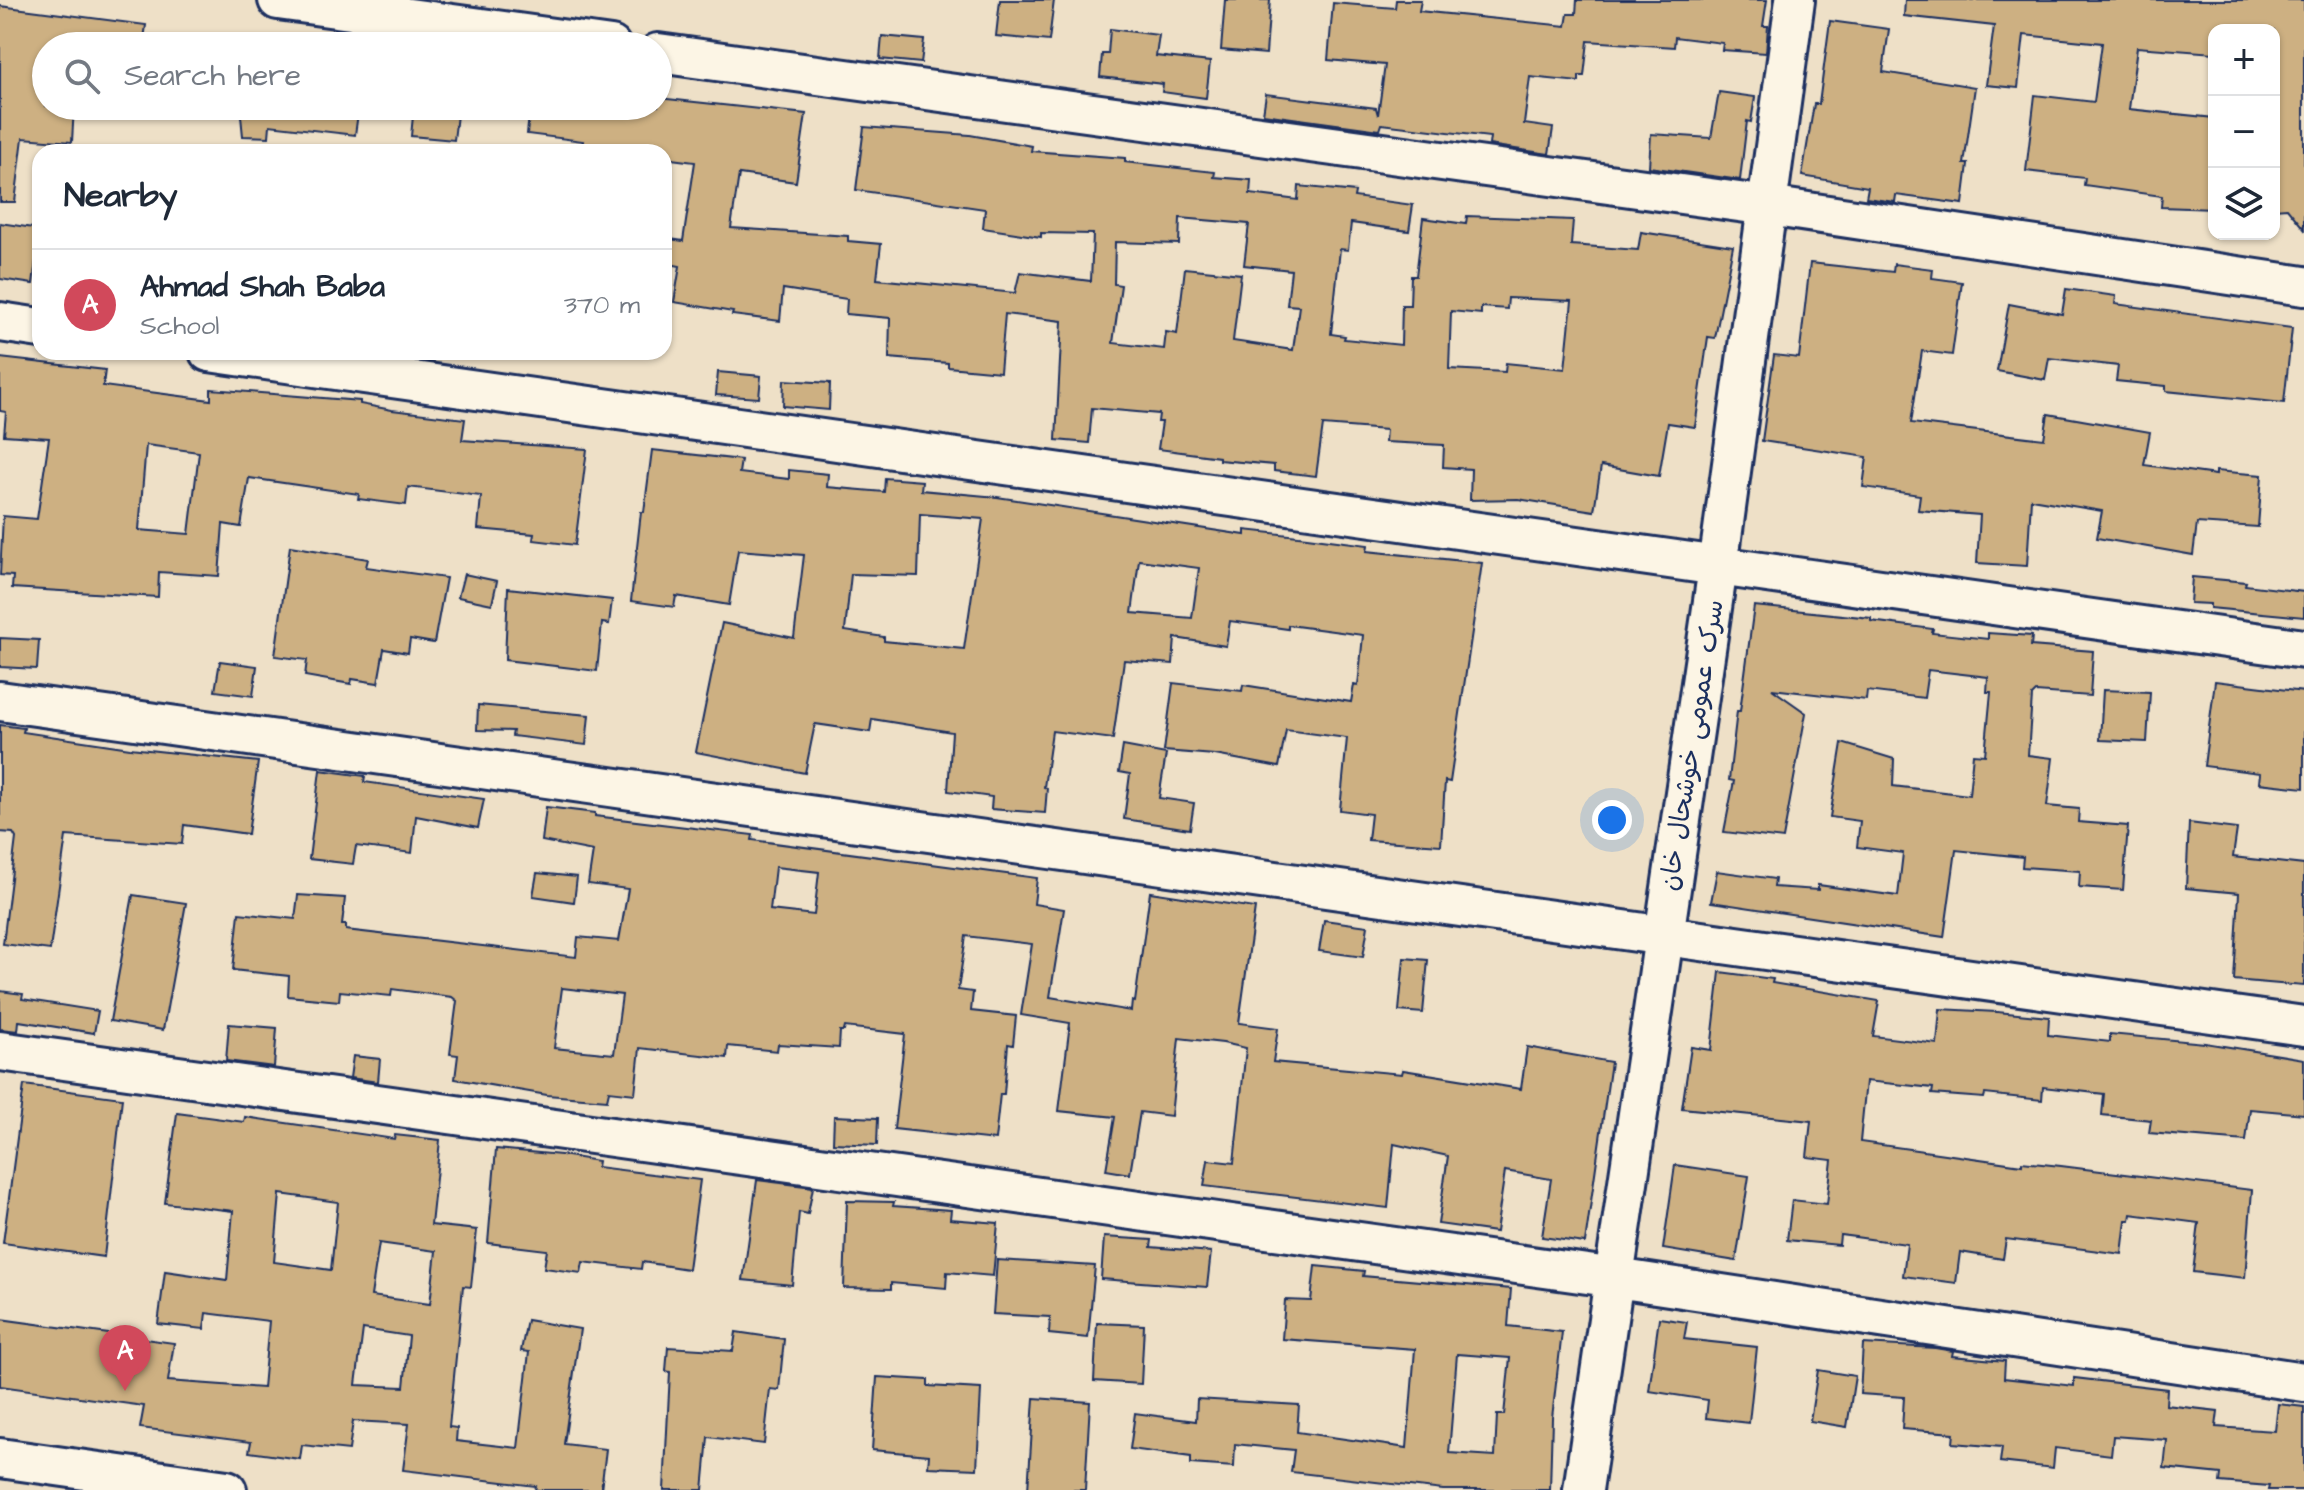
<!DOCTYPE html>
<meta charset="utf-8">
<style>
:root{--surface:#fff;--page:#f2f2f3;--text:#1f2937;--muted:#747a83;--line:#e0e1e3;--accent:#d1495b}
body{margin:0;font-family:"Architects Daughter","Playpen Sans Arabic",sans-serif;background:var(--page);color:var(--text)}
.controls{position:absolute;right:24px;top:24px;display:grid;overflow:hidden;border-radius:16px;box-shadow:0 2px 6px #0004}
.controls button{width:72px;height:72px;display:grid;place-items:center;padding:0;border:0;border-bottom:2px solid var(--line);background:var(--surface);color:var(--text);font:40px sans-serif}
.you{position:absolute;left:1612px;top:820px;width:28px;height:28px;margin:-20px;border:6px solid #fff;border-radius:50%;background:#1a73e8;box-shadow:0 0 0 12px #1a73e833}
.badge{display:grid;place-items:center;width:52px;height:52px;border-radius:50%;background:var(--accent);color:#fff;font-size:26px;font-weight:700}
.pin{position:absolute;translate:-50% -66px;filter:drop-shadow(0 2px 4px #0008)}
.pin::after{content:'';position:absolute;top:42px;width:28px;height:24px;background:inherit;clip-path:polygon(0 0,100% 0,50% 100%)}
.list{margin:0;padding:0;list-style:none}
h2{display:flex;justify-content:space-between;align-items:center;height:104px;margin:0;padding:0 32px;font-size:34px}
h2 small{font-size:26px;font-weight:400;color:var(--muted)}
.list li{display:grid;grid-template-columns:52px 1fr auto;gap:24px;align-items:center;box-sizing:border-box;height:112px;padding:0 32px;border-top:2px solid var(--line)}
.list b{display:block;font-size:30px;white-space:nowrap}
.list p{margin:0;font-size:26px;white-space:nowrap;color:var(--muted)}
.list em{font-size:26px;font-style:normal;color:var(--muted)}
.icon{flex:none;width:44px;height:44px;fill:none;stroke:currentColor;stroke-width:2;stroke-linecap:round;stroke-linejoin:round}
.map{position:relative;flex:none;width:2304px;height:1490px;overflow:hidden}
.search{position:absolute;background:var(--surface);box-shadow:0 2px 6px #0004;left:32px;top:32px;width:640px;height:88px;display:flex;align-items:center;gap:20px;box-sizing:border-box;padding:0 28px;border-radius:44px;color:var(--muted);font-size:30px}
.panel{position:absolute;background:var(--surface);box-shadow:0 2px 6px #0004;left:32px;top:144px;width:640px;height:216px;border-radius:24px}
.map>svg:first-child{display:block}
.building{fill:#cdb082;stroke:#1b2f5e;stroke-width:2;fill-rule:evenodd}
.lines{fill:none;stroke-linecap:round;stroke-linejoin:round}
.minor-casing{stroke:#1b2f5e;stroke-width:44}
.minor{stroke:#fcf5e5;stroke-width:38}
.labels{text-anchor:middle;stroke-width:8;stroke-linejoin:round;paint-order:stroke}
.street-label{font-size:26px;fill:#1b2f5e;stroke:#fcf5e5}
</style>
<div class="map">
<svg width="2304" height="1490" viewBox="0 0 2304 1490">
<rect width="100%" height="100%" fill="#eee0c7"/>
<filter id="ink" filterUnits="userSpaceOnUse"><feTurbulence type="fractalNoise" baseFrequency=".0125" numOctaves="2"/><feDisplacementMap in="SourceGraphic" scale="16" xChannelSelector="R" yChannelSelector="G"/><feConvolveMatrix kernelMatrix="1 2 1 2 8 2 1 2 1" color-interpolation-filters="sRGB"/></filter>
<g filter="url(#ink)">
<path class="building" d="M 1000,0 L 1054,0 L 1049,41 L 996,36 Z
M 1225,0 L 1270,0 L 1266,54 L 1221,50 Z
M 1396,0 L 1421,0 L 1419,11 L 1566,26 L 1568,14 L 1576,14 L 1577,0 L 1767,0 L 1763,26 L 1768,26 L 1767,40 L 1766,53 L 1722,50 L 1723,43 L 1675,37 L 1674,47 L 1588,41 L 1584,76 L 1579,76 L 1579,82 L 1530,77 L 1524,124 L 1553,128 L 1549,154 L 1489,145 L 1490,137 L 1382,124 L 1380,130 L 1263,114 L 1266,94 L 1376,108 L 1378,115 L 1385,65 L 1328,60 L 1333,3 L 1395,8 Z
M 1905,0 L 2304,0 L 2304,229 L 2287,208 L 2274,209 L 2274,30 L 2214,30 L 2214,53 L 2137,47 L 2129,109 L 2214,118 L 2214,209 L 2161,207 L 2162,196 L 2084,185 L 2085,178 L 2026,171 L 2035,95 L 2094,102 L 2102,43 L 2024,35 L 2018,88 L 1986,85 L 1994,26 L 1904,16 Z
M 0,6 L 146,25 L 143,46 L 46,46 L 46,106 L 74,106 L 72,142 L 23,138 L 15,202 L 0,202 Z
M 1830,21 L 1889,29 L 1883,72 L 1975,87 L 1964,164 L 1968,164 L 1963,204 L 1896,195 L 1895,202 L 1866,198 L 1868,187 L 1802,176 L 1814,104 L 1819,104 Z
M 1110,29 L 1159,35 L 1156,56 L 1210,62 L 1206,98 L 1162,92 L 1163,84 L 1100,77 L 1102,54 L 1108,54 Z
M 882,36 L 924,40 L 921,63 L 880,59 Z
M 1719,92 L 1755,97 L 1751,122 L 1747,121 L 1740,180 L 1649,167 L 1651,134 L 1711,138 Z
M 658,98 L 806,114 L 796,182 L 739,174 L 731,228 L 848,236 L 848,241 L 881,244 L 877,279 L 1015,293 L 1020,272 L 1091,281 L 1093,234 L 1041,233 L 1041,237 L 983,228 L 985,209 L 856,190 L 864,127 L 970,135 L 1032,146 L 1031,151 L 1125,158 L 1125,162 L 1215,172 L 1214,177 L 1251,180 L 1250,194 L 1298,200 L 1299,186 L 1355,192 L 1354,197 L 1413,205 L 1409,231 L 1351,223 L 1348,250 L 1340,249 L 1331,334 L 1345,336 L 1344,339 L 1401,345 L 1402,305 L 1410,305 L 1411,276 L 1416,276 L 1423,218 L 1466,224 L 1467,216 L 1573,220 L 1571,245 L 1638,250 L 1641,232 L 1733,246 L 1715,338 L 1708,337 L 1695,427 L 1668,423 L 1659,476 L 1601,466 L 1594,511 L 1518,499 L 1470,500 L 1471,469 L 1443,467 L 1444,445 L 1385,442 L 1386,430 L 1323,425 L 1316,476 L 1274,471 L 1274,465 L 1219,460 L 1219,457 L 1158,449 L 1162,422 L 1158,422 L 1159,414 L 1092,408 L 1089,443 L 1056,440 L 1062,321 L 1005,314 L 1000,372 L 948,367 L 948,363 L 889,358 L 890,318 L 846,314 L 847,299 L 783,289 L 780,321 L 732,315 L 733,312 L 674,302 L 680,266 L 664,263 L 664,238 L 683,241 L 695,162 L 664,158 L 664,152 L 581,152 L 583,141 L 527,134 L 530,106 L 658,106 ZM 1180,218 L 1249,224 L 1244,265 L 1291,270 L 1287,305 L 1299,306 L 1293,350 L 1233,341 L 1241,274 L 1185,268 L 1177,334 L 1166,332 L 1164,349 L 1113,343 L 1121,285 L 1114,284 L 1115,242 L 1179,244 ZM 1508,298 L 1572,301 L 1565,369 L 1506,363 L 1505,372 L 1449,369 L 1451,311 L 1481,314 L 1481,307 L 1507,309 Z
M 240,106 L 359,106 L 355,135 L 270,125 L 269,137 L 243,136 Z
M 414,106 L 458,106 L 454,140 L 411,136 Z
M 0,223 L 40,229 L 33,284 L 0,279 Z
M 1810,263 L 1893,272 L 1894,264 L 1933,269 L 1932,278 L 1962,282 L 1952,355 L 1922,351 L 1911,423 L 2044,439 L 2048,414 L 2150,432 L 2144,465 L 2216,475 L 2216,471 L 2262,475 L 2258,527 L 2197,523 L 2193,555 L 2097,538 L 2102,511 L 2031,499 L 2027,566 L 1977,563 L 1980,515 L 1918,510 L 1920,495 L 1863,487 L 1867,457 L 1762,441 L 1774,355 L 1799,358 Z
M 2066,289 L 2116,296 L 2115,304 L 2292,328 L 2284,403 L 2166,391 L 2166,386 L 2116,381 L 2118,366 L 2049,358 L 2045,380 L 1997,371 L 2009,304 L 2062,314 Z
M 0,358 L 105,370 L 103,386 L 211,400 L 211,389 L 360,401 L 360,404 L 392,410 L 465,419 L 462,440 L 587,449 L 575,545 L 533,540 L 534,534 L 478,529 L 481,496 L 408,487 L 406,505 L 358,499 L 359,494 L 249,478 L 241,527 L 223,524 L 219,576 L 159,572 L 158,597 L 12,588 L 13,576 L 0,575 L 3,516 L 37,519 L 49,438 L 4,435 L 6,412 L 0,411 ZM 146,445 L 199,452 L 189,534 L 139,530 Z
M 718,372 L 761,376 L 759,398 L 716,395 Z
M 784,380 L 830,383 L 829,410 L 783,406 Z
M 652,450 L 741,460 L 739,473 L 789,479 L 789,470 L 828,474 L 827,487 L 884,492 L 885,478 L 922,481 L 921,490 L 997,497 L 1245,535 L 1245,530 L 1307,537 L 1368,545 L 1367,551 L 1482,563 L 1450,782 L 1445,781 L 1441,845 L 1368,840 L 1371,814 L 1340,810 L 1347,738 L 1286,730 L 1279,767 L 1215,755 L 1164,751 L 1173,683 L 1242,691 L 1243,685 L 1351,702 L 1354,685 L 1358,686 L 1363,635 L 1288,625 L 1288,629 L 1230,621 L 1226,646 L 1175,638 L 1173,664 L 1124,660 L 1113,739 L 1052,731 L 1044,787 L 1047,788 L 1045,813 L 991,809 L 992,797 L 948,791 L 952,732 L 872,719 L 870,732 L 815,724 L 805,773 L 696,752 L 722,623 L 794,638 L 804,555 L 738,550 L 729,605 L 676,596 L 674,607 L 631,601 L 641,512 L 644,512 ZM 920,514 L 983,519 L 964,649 L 884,641 L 884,637 L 845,631 L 851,574 L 918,576 ZM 1139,560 L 1199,568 L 1192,618 L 1132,613 Z
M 290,546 L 368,559 L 366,567 L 446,578 L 434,643 L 410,639 L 408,653 L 384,649 L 378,683 L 352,679 L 351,684 L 305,676 L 307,660 L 275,656 Z
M 464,574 L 497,581 L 492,604 L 458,597 Z
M 2192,577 L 2246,582 L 2245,585 L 2304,592 L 2304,617 L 2210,608 L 2210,604 L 2190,603 Z
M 508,588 L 612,600 L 609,624 L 602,623 L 597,671 L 505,660 Z
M 1754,606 L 1871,618 L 1871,621 L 1933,629 L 1932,633 L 1988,639 L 1988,633 L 2032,636 L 2031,646 L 2093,651 L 2090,696 L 2036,692 L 2032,696 L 2028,755 L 2053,758 L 2047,806 L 2079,809 L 2078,822 L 2128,826 L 2123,890 L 2079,887 L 2080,871 L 2022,867 L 2023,857 L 1956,850 L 1944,937 L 1711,902 L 1717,871 L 1775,879 L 1774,887 L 1818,890 L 1818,885 L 1898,896 L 1903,853 L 1857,847 L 1860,821 L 1830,817 L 1842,743 L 1894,759 L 1893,786 L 1969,795 L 1973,754 L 1985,755 L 1991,692 L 1987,692 L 1988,677 L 1928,670 L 1924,698 L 1867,691 L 1866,700 L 1772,689 L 1806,713 L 1783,839 L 1724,832 L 1734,781 L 1729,780 L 1737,711 L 1740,711 Z
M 0,638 L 39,640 L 37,669 L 0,667 Z
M 220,661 L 257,666 L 253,696 L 215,691 Z
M 2215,681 L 2304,692 L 2304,788 L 2259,783 L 2260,773 L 2204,766 Z
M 2103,690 L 2150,692 L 2147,742 L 2100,740 Z
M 478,705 L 589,715 L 586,745 L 512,736 L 513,731 L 477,730 Z
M 0,725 L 24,728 L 23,732 L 130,748 L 258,762 L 248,834 L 184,825 L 182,844 L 66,836 L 50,950 L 3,944 L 16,838 L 13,833 L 0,832 Z
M 1123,746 L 1166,754 L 1159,798 L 1194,803 L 1190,829 L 1124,819 L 1130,774 L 1119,772 Z
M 320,770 L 365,776 L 364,782 L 484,799 L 478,828 L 416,816 L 412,853 L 356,846 L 353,864 L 309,859 Z
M 546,807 L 595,813 L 595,816 L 753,835 L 752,840 L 1037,878 L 1034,904 L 1064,909 L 1050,997 L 1131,1011 L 1132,1001 L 1135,1002 L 1150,892 L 1255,908 L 1239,1023 L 1278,1028 L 1273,1062 L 1402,1074 L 1403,1070 L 1521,1089 L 1527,1047 L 1611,1062 L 1585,1243 L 1542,1237 L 1551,1179 L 1505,1171 L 1496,1232 L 1438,1224 L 1448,1156 L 1394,1144 L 1388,1208 L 1204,1186 L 1208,1160 L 1234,1163 L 1246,1048 L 1223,1043 L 1179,1038 L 1171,1116 L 1140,1112 L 1130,1174 L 1106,1170 L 1115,1117 L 1059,1111 L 1070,1023 L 1021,1015 L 1032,944 L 966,936 L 958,990 L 973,992 L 971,1011 L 1016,1016 L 1013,1045 L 1008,1044 L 1004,1094 L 1000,1094 L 995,1140 L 894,1129 L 905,1034 L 845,1027 L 844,1031 L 840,1031 L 839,1048 L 778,1044 L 777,1051 L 728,1046 L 727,1058 L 640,1048 L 635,1094 L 609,1091 L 607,1100 L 547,1095 L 455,1079 L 458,1055 L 450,1054 L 457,1001 L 452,997 L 392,989 L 391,996 L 340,991 L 339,1001 L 288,996 L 289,976 L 233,970 L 239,913 L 295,919 L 298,895 L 345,898 L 342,925 L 346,925 L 346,930 L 576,957 L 578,937 L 619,941 L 628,889 L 588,884 L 593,851 L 542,841 ZM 775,867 L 819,872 L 814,915 L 770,910 ZM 562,988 L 622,995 L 614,1054 L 554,1048 Z
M 2189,823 L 2237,829 L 2233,857 L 2304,865 L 2304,986 L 2234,980 L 2239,893 L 2186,888 Z
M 537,873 L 577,877 L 574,902 L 533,896 Z
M 133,895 L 186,903 L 163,1030 L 110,1021 Z
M 1324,920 L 1368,926 L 1363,957 L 1319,951 Z
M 1404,958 L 1428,960 L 1423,1013 L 1399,1011 Z
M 1720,972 L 1773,979 L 1772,983 L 1879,1001 L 1873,1036 L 1937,1044 L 1940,1009 L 1997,1012 L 2049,1017 L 2048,1035 L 2110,1042 L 2110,1034 L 2205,1043 L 2304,1059 L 2304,1114 L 2250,1109 L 2246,1141 L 2149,1133 L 2151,1120 L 2102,1115 L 2104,1094 L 2043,1087 L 2042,1100 L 1985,1094 L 1984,1098 L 1932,1094 L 1933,1088 L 1866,1081 L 1860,1142 L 2022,1165 L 2022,1162 L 2061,1166 L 2252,1190 L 2245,1278 L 2193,1272 L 2199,1223 L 2131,1214 L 2130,1220 L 2126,1220 L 2122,1254 L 2006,1239 L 2003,1259 L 1960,1252 L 1956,1283 L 1903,1276 L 1907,1244 L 1840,1235 L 1839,1245 L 1787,1240 L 1792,1200 L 1827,1204 L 1832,1160 L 1807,1157 L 1811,1121 L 1682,1108 L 1691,1047 L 1711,1050 Z
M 0,991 L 23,994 L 22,999 L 98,1011 L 94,1033 L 19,1021 L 18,1031 L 0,1029 Z
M 229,1024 L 277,1028 L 274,1067 L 226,1061 Z
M 353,1056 L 380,1059 L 378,1082 L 350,1078 Z
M 24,1085 L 122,1098 L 104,1257 L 3,1243 Z
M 177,1113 L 244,1122 L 245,1117 L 394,1139 L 395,1135 L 440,1140 L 431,1225 L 477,1230 L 471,1287 L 463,1286 L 449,1427 L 457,1428 L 456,1441 L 518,1448 L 529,1352 L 521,1351 L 527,1320 L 580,1329 L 564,1444 L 606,1449 L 601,1490 L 535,1490 L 536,1486 L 403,1470 L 409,1424 L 353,1421 L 349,1450 L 302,1445 L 300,1459 L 249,1452 L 251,1442 L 140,1428 L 144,1406 L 0,1386 L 0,1319 L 174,1343 L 168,1381 L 263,1388 L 269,1321 L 206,1313 L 204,1329 L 158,1324 L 165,1271 L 227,1280 L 233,1211 L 165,1203 ZM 280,1194 L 338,1202 L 331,1270 L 274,1262 ZM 379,1243 L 436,1251 L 430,1304 L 371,1296 ZM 363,1329 L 409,1336 L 404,1387 L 356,1385 Z
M 834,1116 L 878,1118 L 877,1145 L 833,1143 Z
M 496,1149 L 561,1155 L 598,1161 L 597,1167 L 700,1180 L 688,1269 L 642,1262 L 641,1269 L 583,1262 L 581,1273 L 544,1268 L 547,1250 L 488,1243 Z
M 1675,1165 L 1749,1176 L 1736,1261 L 1663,1249 Z
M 757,1180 L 813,1187 L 808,1214 L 799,1212 L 792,1285 L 743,1280 Z
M 847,1201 L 894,1202 L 893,1206 L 951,1210 L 950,1219 L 998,1223 L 993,1276 L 947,1272 L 946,1288 L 891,1283 L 891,1289 L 844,1288 Z
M 1104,1237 L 1152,1240 L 1151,1247 L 1211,1252 L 1207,1287 L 1101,1279 Z
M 997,1260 L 1095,1266 L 1088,1338 L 1049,1334 L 1050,1317 L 993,1314 Z
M 1315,1266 L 1364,1271 L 1363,1276 L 1511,1289 L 1508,1326 L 1562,1332 L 1552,1418 L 1550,1490 L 1443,1490 L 1291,1472 L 1294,1450 L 1235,1444 L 1234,1467 L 1191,1464 L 1191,1457 L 1130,1449 L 1135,1413 L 1196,1421 L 1197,1399 L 1299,1405 L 1297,1432 L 1407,1448 L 1415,1349 L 1282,1339 L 1285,1300 L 1311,1301 ZM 1457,1354 L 1510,1358 L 1504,1415 L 1497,1415 L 1495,1456 L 1449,1453 Z
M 1659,1318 L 1687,1322 L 1684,1339 L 1757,1347 L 1749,1423 L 1706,1418 L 1708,1400 L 1649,1391 Z
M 1097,1323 L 1144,1325 L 1141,1384 L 1094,1381 Z
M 736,1332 L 784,1339 L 779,1390 L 770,1389 L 764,1444 L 708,1437 L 703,1490 L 664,1490 L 670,1372 L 666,1371 L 668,1347 L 733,1351 Z
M 1863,1344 L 1935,1348 L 1953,1351 L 1952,1356 L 2005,1361 L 2004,1378 L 2074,1386 L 2074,1378 L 2167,1389 L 2166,1405 L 2218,1411 L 2216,1427 L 2275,1431 L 2278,1404 L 2304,1407 L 2304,1490 L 2268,1490 L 2269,1486 L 2220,1482 L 2221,1474 L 2164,1468 L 2167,1440 L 2113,1436 L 2111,1455 L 2055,1448 L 2053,1468 L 2000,1462 L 2002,1447 L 1953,1443 L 1954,1433 L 1902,1429 L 1904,1397 L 1860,1394 Z
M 1818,1370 L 1855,1376 L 1847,1427 L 1810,1421 Z
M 877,1377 L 928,1380 L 928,1386 L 981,1389 L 977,1469 L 928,1467 L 929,1455 L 872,1450 Z
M 1034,1398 L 1090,1402 L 1085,1490 L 1028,1490 Z"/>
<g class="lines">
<defs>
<path id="minor" d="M 278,0 L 611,46
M 658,53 L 1768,206 L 2304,286
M 0,322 L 40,328
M 209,352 L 2304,649
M 0,701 L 2304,1026
M 0,1051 L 1616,1278 L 2304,1382
M 0,1458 L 227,1490
M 1583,1490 L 1718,567 L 1795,0"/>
</defs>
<use href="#minor" class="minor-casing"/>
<use href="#minor" class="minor"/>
</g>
</g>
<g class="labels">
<g class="street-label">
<text transform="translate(1691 745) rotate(-81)" y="9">سرک عمومی خوشحال خان</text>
</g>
</g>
</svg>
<div class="controls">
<button>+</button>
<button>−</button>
<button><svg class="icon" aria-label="layers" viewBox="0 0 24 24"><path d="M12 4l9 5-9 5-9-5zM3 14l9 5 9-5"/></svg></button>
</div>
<div class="you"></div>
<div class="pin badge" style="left:125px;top:1391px">A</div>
<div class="search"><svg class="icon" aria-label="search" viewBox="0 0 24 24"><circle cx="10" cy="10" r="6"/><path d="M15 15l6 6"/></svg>Search here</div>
<section class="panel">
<h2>Nearby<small></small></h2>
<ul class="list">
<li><span class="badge">A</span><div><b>Ahmad Shah Baba</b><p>School</p></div><em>370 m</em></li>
</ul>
</section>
</div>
